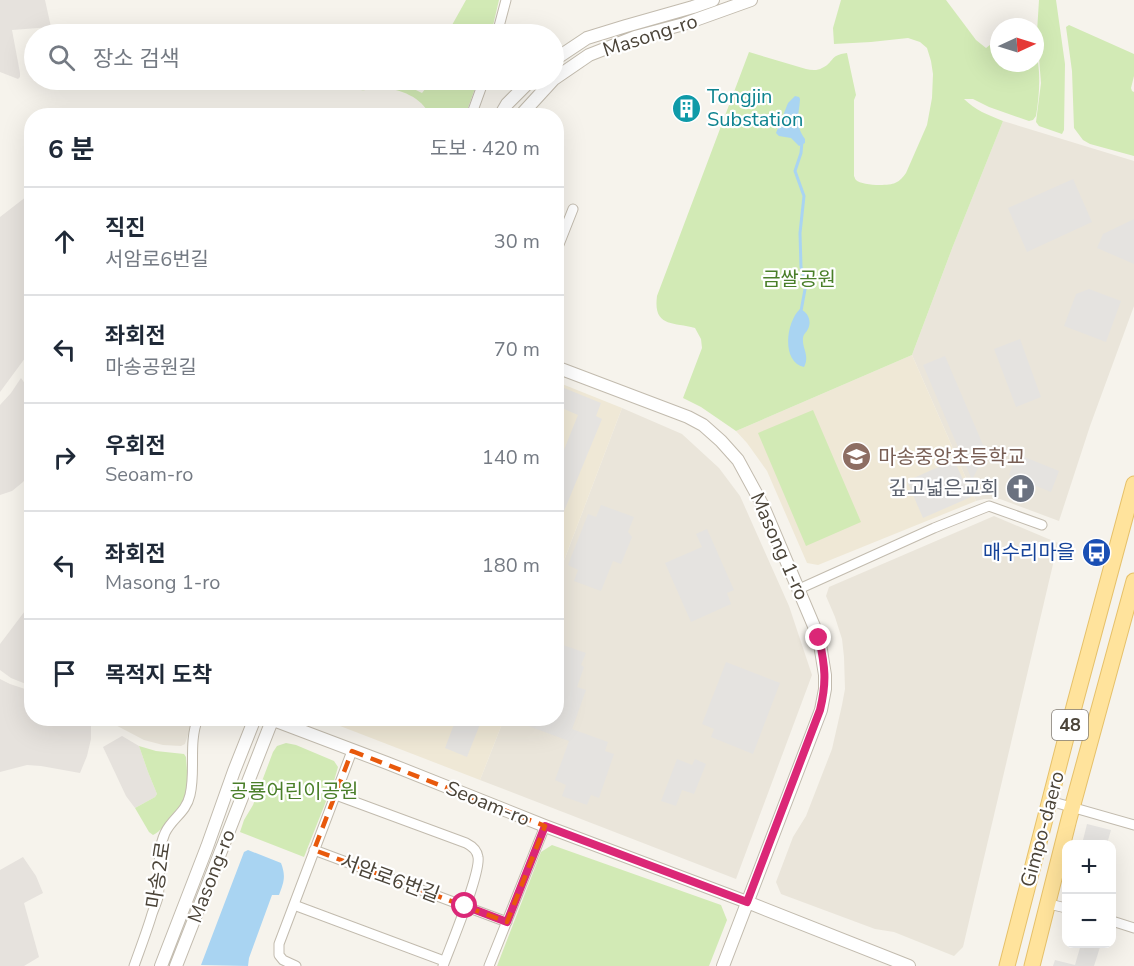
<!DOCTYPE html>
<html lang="ko">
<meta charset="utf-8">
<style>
:root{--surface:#fff;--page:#f6f6f7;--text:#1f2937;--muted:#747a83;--line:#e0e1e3}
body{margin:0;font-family:"Nunito Sans","Noto Sans KR",sans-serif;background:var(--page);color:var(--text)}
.controls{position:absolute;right:18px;bottom:18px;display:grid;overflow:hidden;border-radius:12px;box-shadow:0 6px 24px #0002}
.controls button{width:54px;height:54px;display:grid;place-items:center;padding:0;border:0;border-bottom:2px solid var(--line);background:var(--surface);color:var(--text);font:30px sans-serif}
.compass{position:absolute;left:990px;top:18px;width:54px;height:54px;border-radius:50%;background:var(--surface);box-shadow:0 6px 24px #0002;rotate:86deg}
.stop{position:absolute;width:18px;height:18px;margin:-14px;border:4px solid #db2777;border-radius:50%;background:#fff}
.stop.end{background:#db2777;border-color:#fff;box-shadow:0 2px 6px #0008}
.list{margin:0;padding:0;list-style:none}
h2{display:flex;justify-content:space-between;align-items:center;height:78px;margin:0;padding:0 24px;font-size:26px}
h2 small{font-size:20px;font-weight:400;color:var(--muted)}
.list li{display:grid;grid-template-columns:39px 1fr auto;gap:18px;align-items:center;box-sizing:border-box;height:108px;padding:0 24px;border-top:2px solid var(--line)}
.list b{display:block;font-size:22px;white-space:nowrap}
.list p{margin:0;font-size:20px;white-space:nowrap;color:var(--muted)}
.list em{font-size:20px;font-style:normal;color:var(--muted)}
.icon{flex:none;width:33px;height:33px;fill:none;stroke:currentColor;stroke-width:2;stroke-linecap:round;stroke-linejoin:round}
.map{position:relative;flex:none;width:1134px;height:966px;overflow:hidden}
.search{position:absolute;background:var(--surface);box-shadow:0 6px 24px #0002;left:24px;top:24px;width:540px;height:66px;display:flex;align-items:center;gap:15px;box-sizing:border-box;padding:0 21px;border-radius:33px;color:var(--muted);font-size:22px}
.panel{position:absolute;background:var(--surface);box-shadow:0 6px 24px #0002;left:24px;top:108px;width:540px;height:618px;border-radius:24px}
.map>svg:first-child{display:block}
.residential{fill:#eae5da}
.industrial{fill:#e6e2dd}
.education{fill:#efe8d6}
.green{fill:#d2eab5}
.parking{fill:#e5e3e0}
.water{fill:#a9d4f2}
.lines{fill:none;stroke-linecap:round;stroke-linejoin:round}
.stream{stroke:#a9d4f2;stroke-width:3}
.minor-casing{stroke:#c2bbae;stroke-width:11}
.tertiary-casing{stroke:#c2bbae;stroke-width:14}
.primary-casing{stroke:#e6c16a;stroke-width:17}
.minor{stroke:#fff;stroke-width:9}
.tertiary{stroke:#fff;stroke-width:12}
.primary{stroke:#ffe39c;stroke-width:15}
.route{stroke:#db2777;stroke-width:8}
.marked{fill:none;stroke:#e8590c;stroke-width:4.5;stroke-dasharray:12 8;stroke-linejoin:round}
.labels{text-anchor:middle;stroke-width:4.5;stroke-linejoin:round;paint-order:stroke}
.shield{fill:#fff;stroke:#817c74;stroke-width:1.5}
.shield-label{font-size:18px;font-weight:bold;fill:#4b4439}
.street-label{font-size:20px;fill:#4b4439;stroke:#fff}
.culture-label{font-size:20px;fill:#0d838f;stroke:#fff;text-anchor:start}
.park-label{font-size:20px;fill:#4a7f2a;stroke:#fff}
.education-label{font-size:20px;fill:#785e54;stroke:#fff;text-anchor:start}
.worship-label{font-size:20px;fill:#5b616d;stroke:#fff;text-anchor:end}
.transit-label{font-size:20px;fill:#164399;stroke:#fff;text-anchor:end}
</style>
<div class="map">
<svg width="1134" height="966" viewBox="0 0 1134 966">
<rect width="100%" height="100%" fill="#f6f3ec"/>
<path class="residential" d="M 1003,121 L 1134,161 L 1134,306 L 1090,426 L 1059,521 L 1000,499 L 984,499 L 976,501 L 912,355 L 953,246 Z
M 622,408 L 682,434 L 719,468 L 740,496 L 789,606 L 812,675 L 736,879 L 480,780 L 504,719 L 556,718 L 557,579 Z
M 994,516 L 1058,543 L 963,947 L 954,956 L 894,932 L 875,929 L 781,894 L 776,882 L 793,837 L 806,816 L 832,749 L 842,705 L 845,689 L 844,657 L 842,639 L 835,617 L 826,596 L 829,587 Z
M 104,719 L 193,719 L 185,744 L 181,746 L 163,745 L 144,740 Z"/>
<path class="industrial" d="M 0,0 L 45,0 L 51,27 L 12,30 L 20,73 L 20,77 L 18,79 L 0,72 Z
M 31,193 L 31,350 L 0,392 L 0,217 Z
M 21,378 L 31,392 L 31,473 L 23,482 L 12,491 L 0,495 L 0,405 L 11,393 Z
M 31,603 L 31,686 L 11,678 L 0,670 L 0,644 Z
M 0,679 L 10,684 L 31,691 L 32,718 L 88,719 L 91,723 L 91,739 L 87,756 L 80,773 L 41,766 L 27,765 L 0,772 Z
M 122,736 L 139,746 L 148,772 L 157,794 L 155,797 L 135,808 L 126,796 L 103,747 Z
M 23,857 L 36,876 L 43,893 L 24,903 L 39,957 L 24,966 L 0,966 L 0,870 Z"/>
<path class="education" d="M 912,355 L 976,501 L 818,565 L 807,563 L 767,471 L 747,443 L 736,431 Z
M 557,382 L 622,408 L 557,579 Z
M 322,719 L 504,719 L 480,780 Z"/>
<path class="green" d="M 466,0 L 499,0 L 491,34 L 447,34 Z
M 841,0 L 946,0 L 976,40 L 986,48 L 999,38 L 999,63 L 1035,63 L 1035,46 C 1041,70 1040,91 1036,116 L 1033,120 L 1029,121 L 989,107 L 973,99 L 964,99 C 975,110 988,115 1003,121 L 953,246 L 912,355 L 736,431 L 701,407 L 683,398 L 702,348 L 701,339 L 695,328 C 672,322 653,327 657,296 L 749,52 L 806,69 C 811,70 817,71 822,68 C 834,63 829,55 847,53 L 856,95 L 854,100 L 854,176 C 855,178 855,179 856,180 C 862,186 889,186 895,183 C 900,181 903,177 906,173 L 927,125 L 932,98 L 933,74 L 931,61 L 927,48 L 920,42 L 908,38 L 871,42 L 834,44 L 833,28 Z
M 1039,0 L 1056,0 L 1065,64 L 1064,130 L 1062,134 L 1039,126 L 1036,122 L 1041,83 L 1037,32 Z
M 1069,25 L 1134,54 L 1134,76 L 1131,88 L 1132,91 L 1134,92 L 1134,156 L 1090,144 L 1083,140 L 1074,128 L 1072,71 L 1066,27 Z
M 351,80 L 377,80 L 378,83 C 395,81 407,85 422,93 L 432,80 L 478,80 L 465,116 L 430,115 C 421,97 401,89 381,88 C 374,88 367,91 361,90 C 355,89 353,85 351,80 Z
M 813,410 L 861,522 L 806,546 L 758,433 Z
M 286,743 L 296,745 L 334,761 L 338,767 L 334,781 L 304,857 L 240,832 L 244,820 L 253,805 L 273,752 L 277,746 Z
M 139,746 L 156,751 L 184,754 L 186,757 C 187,773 190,790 181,804 C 178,809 173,813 169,818 C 164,825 161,831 153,835 L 149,832 L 135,808 L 155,797 L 157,794 L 148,772 Z
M 552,845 L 721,905 L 727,920 L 709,966 L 497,966 L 541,852 Z"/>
<path class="parking" d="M 1073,179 L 1092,222 L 1027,252 L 1008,208 Z
M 1134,219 L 1134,264 L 1097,248 L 1103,234 Z
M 1089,289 L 1121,301 L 1106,342 L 1064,326 L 1076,294 Z
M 1020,339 L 1041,397 L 1016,407 L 994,349 Z
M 945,356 L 986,452 L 972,480 L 923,365 Z
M 564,388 L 601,403 L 596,416 L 602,419 L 562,516 L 557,513 L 557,467 L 578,415 L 557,406 Z
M 1017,454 L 1059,471 L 1051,492 L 1009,475 Z
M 954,460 L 971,497 L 923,518 L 907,481 Z
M 601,505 L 634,517 L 628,532 L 632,537 L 621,564 L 613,561 L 601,591 L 574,581 L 578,570 L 568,565 L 588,514 L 596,517 Z
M 707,529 L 734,590 L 727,593 L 731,604 L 691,622 L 665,563 L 702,547 L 696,534 Z
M 557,643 L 586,653 L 581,665 L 584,667 L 577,687 L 586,690 L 572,729 L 608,742 L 605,751 L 614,754 L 599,798 L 591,795 L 587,805 L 562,796 L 566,785 L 555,780 L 569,741 L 515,721 L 516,719 L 556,718 Z
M 726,662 L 780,683 L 753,754 L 711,737 L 714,729 L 702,724 Z
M 456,719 L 482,719 L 467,757 L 445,748 Z
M 677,759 L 692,765 L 695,759 L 706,764 L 694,794 L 682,790 L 676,806 L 661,801 Z
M 1087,824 L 1111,830 L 1107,844 L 1082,844 Z
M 1081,944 L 1101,944 L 1094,966 L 1053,966 L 1055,960 L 1075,965 Z"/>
<path class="water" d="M 795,96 L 799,97 L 800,99 C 799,116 794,123 805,139 L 805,143 L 799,146 L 791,138 L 779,136 L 776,133 L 788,103 Z
M 800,309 C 808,312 812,321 808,329 C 806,333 804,333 803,338 C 802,349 810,355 804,367 C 781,362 786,322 800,309 Z
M 248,850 L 281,863 C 286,876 284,882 279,895 L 272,895 L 249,958 L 248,966 L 201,965 L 244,852 Z"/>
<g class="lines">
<path class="stream" d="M 801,311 L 806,284 L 801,267 L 800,233 L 804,196 L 795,171 L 801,153 L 802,142"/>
<defs>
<path id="minor" d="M 497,34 L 506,0
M 471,116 L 484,80
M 556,252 L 573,209
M 799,589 L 934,528 L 989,506 L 1042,525
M 336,795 L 466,843 C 472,846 477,850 478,857 C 481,873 450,947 443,966
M 1050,801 L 1134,825
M 314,850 L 507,922
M 1049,904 L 1066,908
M 294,905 L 444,961
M 1112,921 L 1134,928
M 134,966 C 140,949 147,931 152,914 C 154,908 157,902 158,897 C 162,875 155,855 165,833 C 172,818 186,813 190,795 C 196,770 188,743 198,718
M 296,966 L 283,960 L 279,955 L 279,944 L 352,751
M 489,966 L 545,826"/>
<path id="tertiary" d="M 554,60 L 587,38 L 626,26 L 693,7 L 713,0
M 554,79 L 589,55 L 635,37 L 684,24 L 751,0
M 500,116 L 507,104 L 531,80
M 520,116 L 553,80
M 556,367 L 688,417 L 703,425 L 721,441 L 738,460 L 763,506 L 819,638 L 825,675 L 825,689 L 821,710 L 723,966
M 268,718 L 387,763 L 545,826 L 747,902 L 909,966
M 161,966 L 207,847 L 234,771 L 255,718
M 176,966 L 273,718"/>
<path id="primary" d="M 1007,966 L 1075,703 L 1134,484
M 1032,966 L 1069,819 L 1134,581"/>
</defs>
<use href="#minor" class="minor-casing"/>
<use href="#tertiary" class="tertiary-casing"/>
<use href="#primary" class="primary-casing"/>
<use href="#minor" class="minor"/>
<use href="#tertiary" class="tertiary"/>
<use href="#primary" class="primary"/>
</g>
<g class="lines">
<path class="route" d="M 465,906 L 507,922 L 545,826 L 747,902 L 820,710 C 827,682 825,666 819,638"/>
</g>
<path class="marked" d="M 352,751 L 545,826 L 507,922 L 314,850 Z"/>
<defs>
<symbol id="building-disc" viewBox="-11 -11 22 22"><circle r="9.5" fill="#0f9aa8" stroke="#fff"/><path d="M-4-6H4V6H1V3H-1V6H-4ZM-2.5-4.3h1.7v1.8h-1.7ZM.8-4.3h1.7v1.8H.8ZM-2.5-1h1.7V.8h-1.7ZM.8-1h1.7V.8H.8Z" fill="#fff"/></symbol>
<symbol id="school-disc" viewBox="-11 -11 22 22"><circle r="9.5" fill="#8d6e63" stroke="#fff"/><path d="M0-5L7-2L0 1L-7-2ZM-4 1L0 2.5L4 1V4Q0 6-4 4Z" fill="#fff"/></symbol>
<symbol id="church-disc" viewBox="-11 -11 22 22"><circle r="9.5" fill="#6b7280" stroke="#fff"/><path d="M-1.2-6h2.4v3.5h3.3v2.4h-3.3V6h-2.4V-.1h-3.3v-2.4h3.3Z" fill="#fff"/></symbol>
<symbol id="bus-disc" viewBox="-11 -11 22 22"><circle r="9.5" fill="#1a4fb4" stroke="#fff"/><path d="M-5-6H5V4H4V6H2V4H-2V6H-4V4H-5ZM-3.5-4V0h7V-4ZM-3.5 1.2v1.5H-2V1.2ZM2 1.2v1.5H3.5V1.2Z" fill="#fff"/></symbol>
</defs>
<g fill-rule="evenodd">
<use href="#building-disc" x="670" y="92" width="33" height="33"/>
<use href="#school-disc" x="840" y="440" width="33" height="33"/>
<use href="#church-disc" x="1004" y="472" width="33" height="33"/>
<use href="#bus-disc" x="1080" y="536" width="33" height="33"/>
</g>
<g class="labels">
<rect class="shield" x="1052" y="710" width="36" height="30" rx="4.5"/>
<g class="shield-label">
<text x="1070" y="731">48</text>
</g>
<g class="street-label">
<text transform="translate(650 35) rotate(-18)" y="7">Masong-ro</text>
<text transform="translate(780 546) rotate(66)" y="7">Masong 1-ro</text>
<text transform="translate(488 803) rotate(22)" y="7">Seoam-ro</text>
<text transform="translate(1042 829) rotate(-75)" y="7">Gimpo-daero</text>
<text transform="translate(158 875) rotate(-81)" y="7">마송2로</text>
<text transform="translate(211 876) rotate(-69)" y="7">Masong-ro</text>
<text transform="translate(390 878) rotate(20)" y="7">서암로6번길</text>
</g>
<g class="culture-label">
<text x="707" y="103">Tongjin<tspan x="707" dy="23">Substation</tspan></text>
</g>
<g class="park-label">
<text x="799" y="286">금쌀공원</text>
<text x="294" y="798">공룡어린이공원</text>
</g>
<g class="education-label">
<text x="878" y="464">마송중앙초등학교</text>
</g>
<g class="worship-label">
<text x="999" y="495">깊고넓은교회</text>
</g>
<g class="transit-label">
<text x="1075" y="559">매수리마을</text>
</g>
</g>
</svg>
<div class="controls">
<button>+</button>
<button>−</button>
</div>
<svg class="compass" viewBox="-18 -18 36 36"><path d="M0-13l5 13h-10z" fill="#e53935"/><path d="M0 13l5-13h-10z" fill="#747a83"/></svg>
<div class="stop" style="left:465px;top:906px"></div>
<div class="stop end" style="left:819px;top:638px"></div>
<div class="search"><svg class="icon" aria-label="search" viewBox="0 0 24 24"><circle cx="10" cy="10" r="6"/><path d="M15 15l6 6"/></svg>장소 검색</div>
<section class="panel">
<h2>6 분<small>도보 · 420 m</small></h2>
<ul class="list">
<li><svg class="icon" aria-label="ahead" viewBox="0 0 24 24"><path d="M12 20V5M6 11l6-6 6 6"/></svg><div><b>직진</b><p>서암로6번길</p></div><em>30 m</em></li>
<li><svg class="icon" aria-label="left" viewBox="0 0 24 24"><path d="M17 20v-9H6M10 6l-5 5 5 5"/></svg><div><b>좌회전</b><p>마송공원길</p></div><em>70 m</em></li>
<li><svg class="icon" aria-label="right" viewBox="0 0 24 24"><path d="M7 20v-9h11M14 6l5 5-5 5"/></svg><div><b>우회전</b><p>Seoam-ro</p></div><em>140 m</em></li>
<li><svg class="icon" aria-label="left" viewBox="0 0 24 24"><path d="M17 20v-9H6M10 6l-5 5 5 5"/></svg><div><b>좌회전</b><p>Masong 1-ro</p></div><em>180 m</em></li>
<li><svg class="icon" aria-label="arrive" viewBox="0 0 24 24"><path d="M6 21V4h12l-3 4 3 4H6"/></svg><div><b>목적지 도착</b></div></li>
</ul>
</section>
</div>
